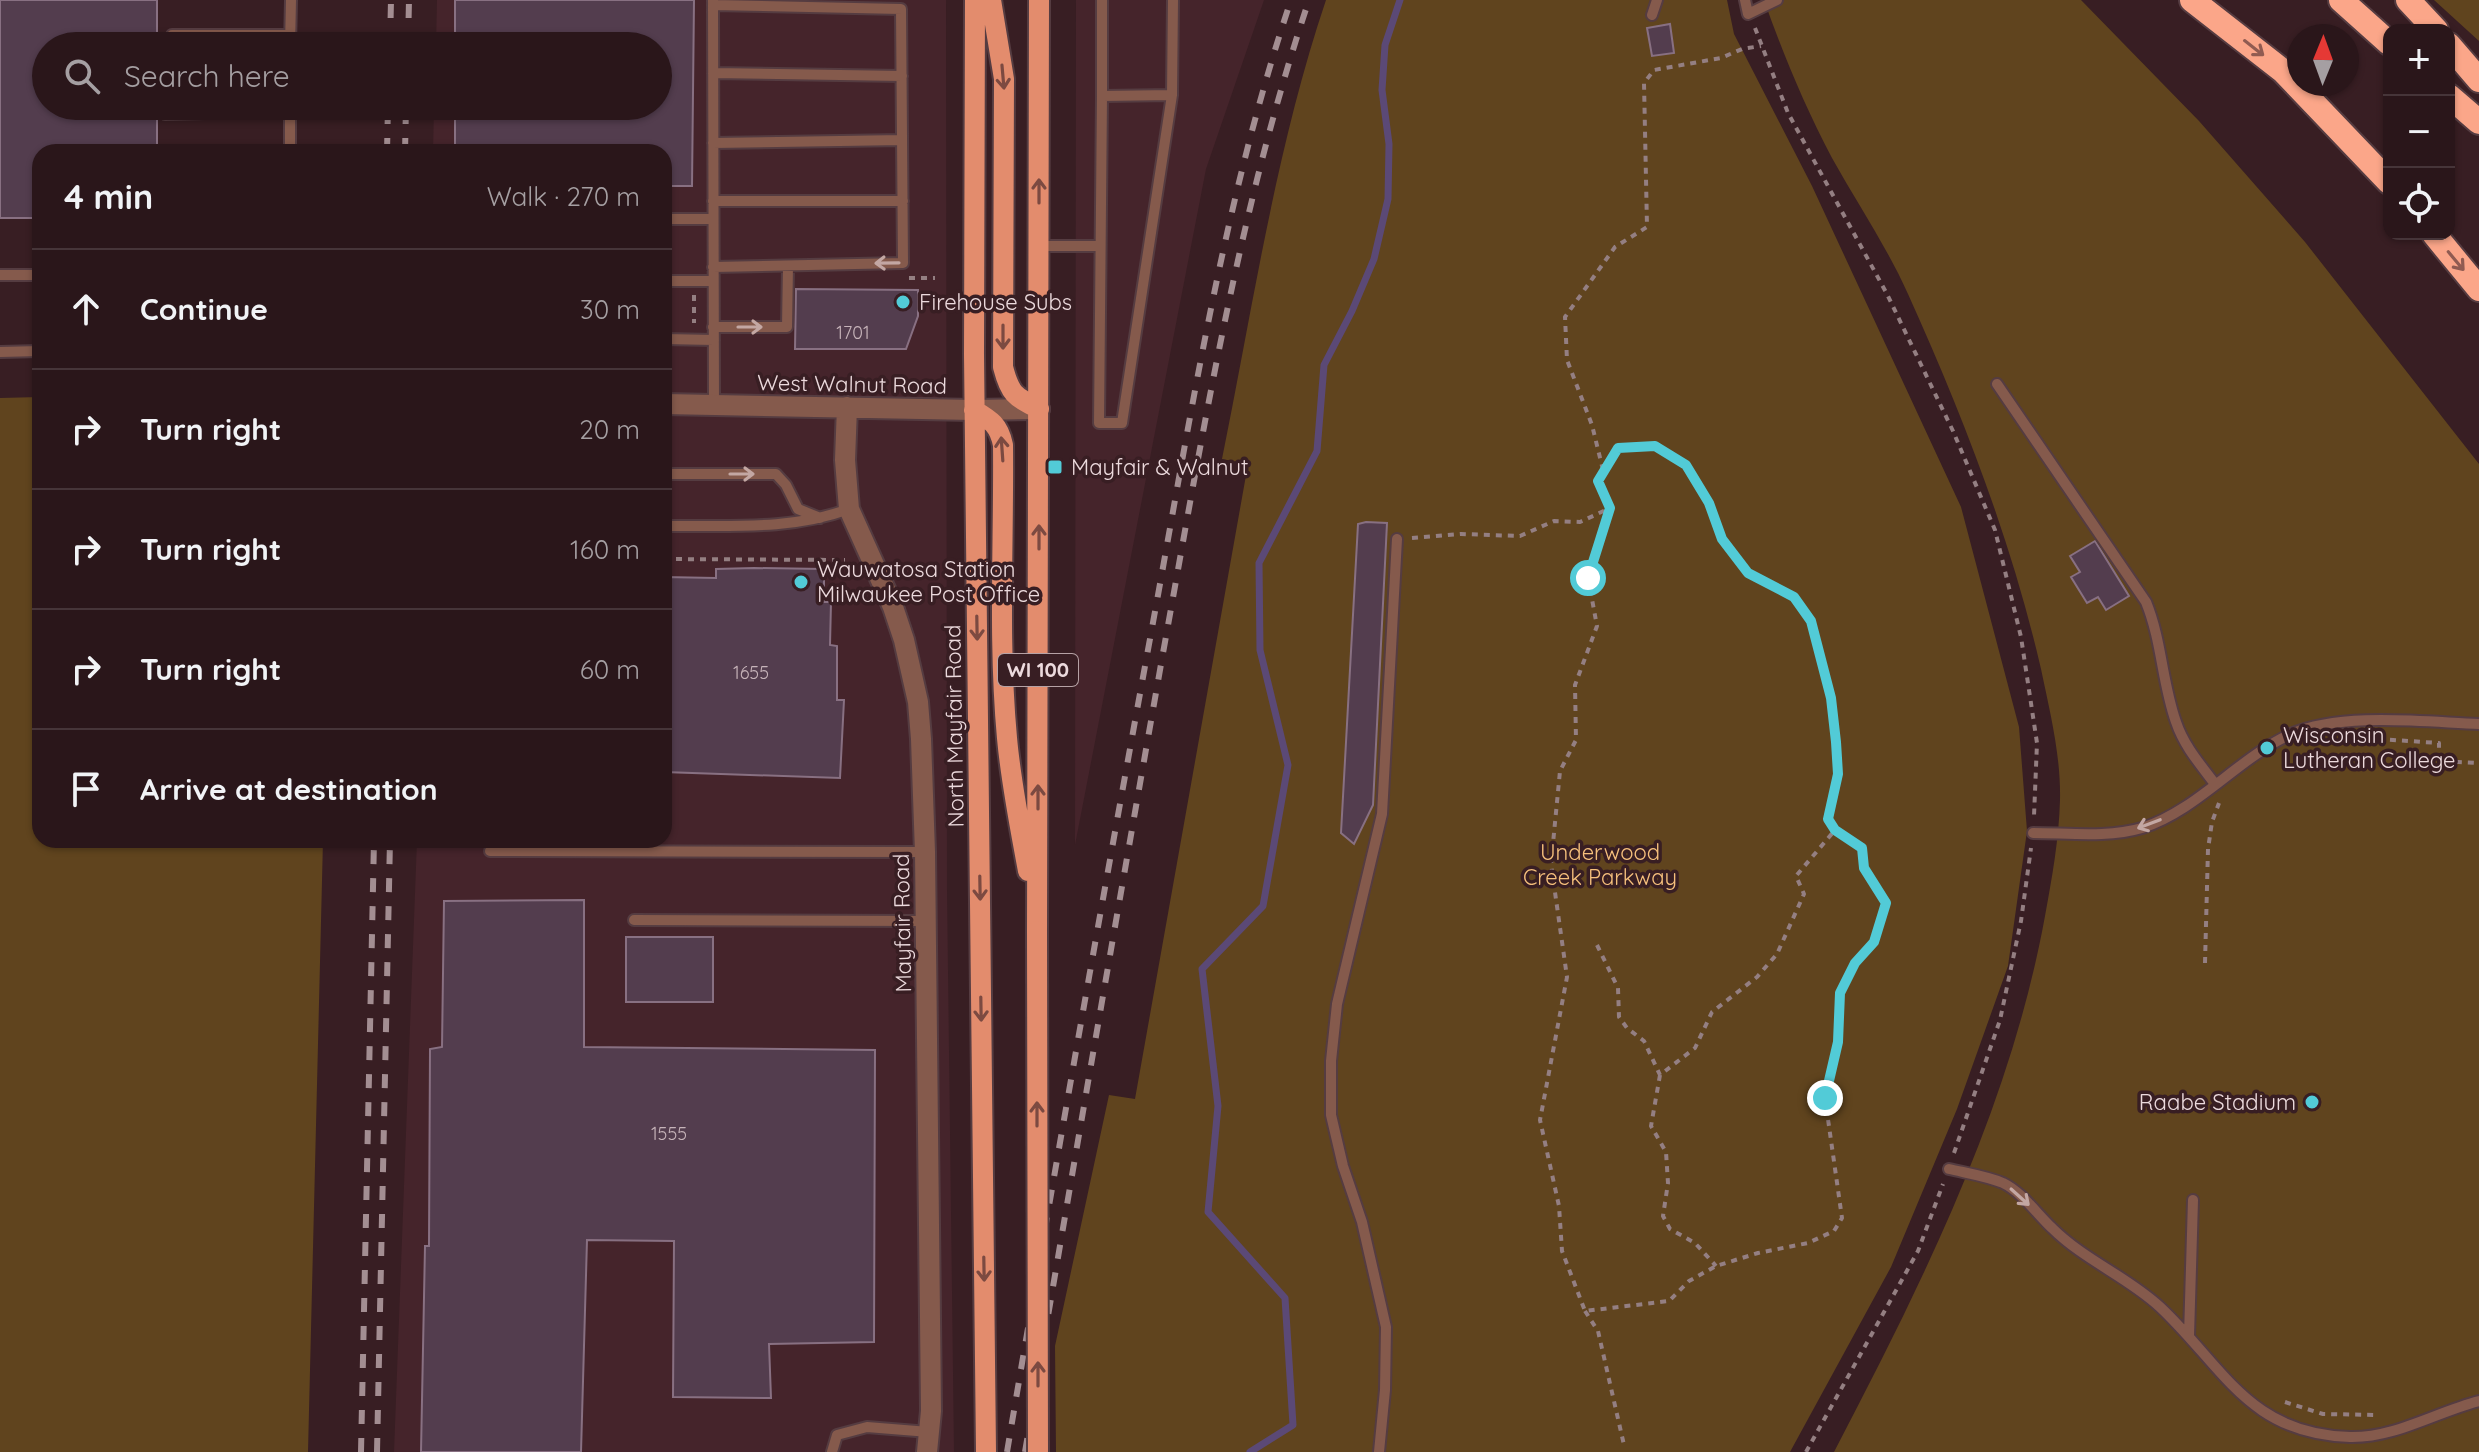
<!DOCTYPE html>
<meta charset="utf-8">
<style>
:root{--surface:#2a161a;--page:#321f23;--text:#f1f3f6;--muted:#a59fa2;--line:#463539}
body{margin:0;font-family:Quicksand,sans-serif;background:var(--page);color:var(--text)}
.controls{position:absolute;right:24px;top:24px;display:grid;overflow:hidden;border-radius:16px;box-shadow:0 2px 6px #0004}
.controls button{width:72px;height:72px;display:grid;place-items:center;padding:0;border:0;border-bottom:2px solid var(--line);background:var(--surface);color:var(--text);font:40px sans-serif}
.compass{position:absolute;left:2287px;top:24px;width:72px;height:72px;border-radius:50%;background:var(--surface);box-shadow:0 2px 6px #0004;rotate:1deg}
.stop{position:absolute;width:24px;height:24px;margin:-18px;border:6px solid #52cbd7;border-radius:50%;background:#fff}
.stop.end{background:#52cbd7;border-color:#fff;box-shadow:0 2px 8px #0008}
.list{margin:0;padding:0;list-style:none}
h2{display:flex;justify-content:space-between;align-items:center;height:104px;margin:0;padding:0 32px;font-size:34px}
h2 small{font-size:26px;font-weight:400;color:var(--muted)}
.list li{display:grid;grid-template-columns:52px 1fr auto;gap:24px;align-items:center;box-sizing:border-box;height:120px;padding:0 32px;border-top:2px solid var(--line)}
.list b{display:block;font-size:30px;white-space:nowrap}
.list em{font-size:26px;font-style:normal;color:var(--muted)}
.icon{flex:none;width:44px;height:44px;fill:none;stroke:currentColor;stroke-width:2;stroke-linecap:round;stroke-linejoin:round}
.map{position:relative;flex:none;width:2479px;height:1452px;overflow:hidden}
.search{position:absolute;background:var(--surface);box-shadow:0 2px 6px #0004;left:32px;top:32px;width:640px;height:88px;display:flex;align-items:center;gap:20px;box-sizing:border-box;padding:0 28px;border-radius:44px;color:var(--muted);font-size:30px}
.panel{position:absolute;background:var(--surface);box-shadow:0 2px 6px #0004;left:32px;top:144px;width:640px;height:704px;border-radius:24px}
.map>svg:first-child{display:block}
.built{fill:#45242b}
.green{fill:#60441e}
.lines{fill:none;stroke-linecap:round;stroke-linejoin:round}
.stream{stroke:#5b4976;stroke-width:7}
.building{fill:#533d4e;stroke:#887082;stroke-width:2}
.service-casing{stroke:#553c41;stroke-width:14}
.minor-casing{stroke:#553c41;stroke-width:24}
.primary-casing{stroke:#553c41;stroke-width:24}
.motorway-casing{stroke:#553c41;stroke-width:28}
.path{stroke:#947f82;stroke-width:4;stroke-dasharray:6 6;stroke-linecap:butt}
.service{stroke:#855a4c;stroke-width:10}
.minor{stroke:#855a4c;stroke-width:20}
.primary{stroke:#e38c6d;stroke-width:20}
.motorway{stroke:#fba689;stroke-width:24}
.rail{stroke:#a38e92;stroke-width:6;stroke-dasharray:14 14;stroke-linecap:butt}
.primary-bridge-casing{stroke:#553c41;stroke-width:24;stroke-linecap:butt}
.primary-bridge{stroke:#e38c6d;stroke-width:20}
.oneway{stroke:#905b51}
.oneway2{stroke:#7c4a41}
.oneway3{stroke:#c3a7a3}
.route{stroke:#52cbd7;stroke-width:10}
.poi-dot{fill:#52cbd7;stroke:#381e23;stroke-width:3}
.labels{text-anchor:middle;stroke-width:7;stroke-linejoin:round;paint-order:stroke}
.number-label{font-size:18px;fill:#c6b3b9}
.shield{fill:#381e23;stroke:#b6a2a5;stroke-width:2}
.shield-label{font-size:20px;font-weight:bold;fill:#ecdadd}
.poi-label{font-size:22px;fill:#ecdadd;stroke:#381e23;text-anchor:start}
.street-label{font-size:22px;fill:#ecdadd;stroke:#381e23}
.park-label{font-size:22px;fill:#f6c07c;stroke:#381e23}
</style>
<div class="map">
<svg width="2479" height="1452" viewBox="0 0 2479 1452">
<rect width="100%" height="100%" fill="#381e23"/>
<path class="built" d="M 437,0 L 946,0 L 947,890 L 954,1452 L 394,1452 L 417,840 L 664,840 L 664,152 L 433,152 L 434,106 L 658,106 L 658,46 L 436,46 Z
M 1076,0 L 1264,0 L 1206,169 L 1075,845 Z"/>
<path class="green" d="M 1326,0 L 1727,0 L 1734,34 L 1812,186 L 1961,507 L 2019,727 L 2027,831 L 2008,966 L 1957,1109 L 1891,1267 L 1790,1452 L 1056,1452 L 1055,1346 L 1109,1095 L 1135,1099 L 1248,464 L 1222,459 C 1253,306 1276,148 1326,0 Z
M 1764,0 L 2081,0 L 2199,121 L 2305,242 L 2479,464 L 2479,1452 L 1834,1452 C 1923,1281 2010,1108 2045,916 C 2052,878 2059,839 2060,800 C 2061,756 2050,712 2041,669 C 2011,539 1963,416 1908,294 C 1887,247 1857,203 1832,158 C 1805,107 1783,54 1764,0 Z
M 2434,0 L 2479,0 L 2479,41 Z
M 40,397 L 40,840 L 323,840 L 308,1452 L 0,1452 L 0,398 Z"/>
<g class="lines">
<path class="stream" d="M 1250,1452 L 1293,1425 L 1285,1298 L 1208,1212 L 1218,1106 L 1202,969 L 1263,906 L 1288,765 L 1260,650 L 1259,563 L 1317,451 L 1324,365 L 1352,311 L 1374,259 L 1388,199 L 1389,144 L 1382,90 L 1385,45 L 1400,0"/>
</g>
<path class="building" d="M 0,0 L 157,0 L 157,46 L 46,46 L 46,106 L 157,106 L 157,152 L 40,152 L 40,218 L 0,218 Z
M 455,0 L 694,0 L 692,186 L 670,186 L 670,182 L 664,182 L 664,152 L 455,152 L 455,106 L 658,106 L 658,46 L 455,46 Z
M 1670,24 L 1674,53 L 1652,56 L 1647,28 Z
M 796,289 L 918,290 L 918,316 L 906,349 L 795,349 Z
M 1366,522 L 1387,523 L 1373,805 L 1354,844 L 1341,833 L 1358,524 Z
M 2095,541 L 2129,596 L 2106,610 L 2098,597 L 2087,603 L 2071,577 L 2080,572 L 2070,556 Z
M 754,568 L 824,569 L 824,602 L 831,602 L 830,645 L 837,646 L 837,700 L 844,700 L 840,778 L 664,772 L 664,577 L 716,578 L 716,569 Z
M 584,900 L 584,1047 L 875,1050 L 874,1342 L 769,1344 L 771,1398 L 673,1397 L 674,1241 L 587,1240 L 581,1452 L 421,1452 L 425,1246 L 429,1246 L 430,1049 L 442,1047 L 444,901 Z
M 626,937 L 713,937 L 713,1002 L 626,1002 Z"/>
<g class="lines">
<defs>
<path id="service" d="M 713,0 L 714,406
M 1102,0 L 1102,96 L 1172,95 L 1173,0
M 1745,0 L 1748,14 L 1777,0
M 713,5 L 901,9 L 903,263 L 713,267
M 1652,15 L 1657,0
M 172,35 L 290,35
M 290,46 L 291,0
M 713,73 L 902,76
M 1102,96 L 1099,423 L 1122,423 L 1172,95
M 165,114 L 290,111
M 713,143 L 902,140
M 290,152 L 290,106
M 713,201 L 903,201
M 664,219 L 713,219
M 1039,246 L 1100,246
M 0,275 L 40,275
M 664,281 L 713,281
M 713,327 L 787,327 L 788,266
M 664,339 L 714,340
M 0,352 L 40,351
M 1997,384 L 2146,602 C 2162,641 2162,683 2176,722 C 2184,746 2200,764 2215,784
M 664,474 L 776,474 L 786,485 L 798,509 L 820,518
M 664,526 C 727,525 789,531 849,509
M 2033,833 C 2068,833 2108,838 2142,828 C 2198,810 2238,758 2291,734 C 2341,712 2425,722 2479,724
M 490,851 L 925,852
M 634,920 L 926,921
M 1949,1169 C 1966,1173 1986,1176 2003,1183 C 2022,1192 2037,1214 2052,1228 C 2084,1260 2128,1277 2160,1307 C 2224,1367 2248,1434 2350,1437 C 2395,1438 2436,1412 2479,1401
M 2189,1336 L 2193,1200
M 832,1452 L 837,1435 L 867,1427 L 929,1432
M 1379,1452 L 1385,1390 L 1386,1327 L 1362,1222 L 1343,1166 L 1331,1115 L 1331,1061 L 1337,1004 L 1382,814 L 1397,539"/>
<path id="minor" d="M 664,404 L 974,410 L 1039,409
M 847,407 L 845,460 L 849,509 L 893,607 L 904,640 L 918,702 L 921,739 L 925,852 L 931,1411 L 927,1452"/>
<path id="primary" d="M 975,0 L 974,354 L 986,1452
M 991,0 L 1004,79 L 1003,367 C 1010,394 1014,396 1039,409
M 974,410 C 991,420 999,425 1003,445 C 1004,542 998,641 1007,738 C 1011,783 1020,827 1028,871
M 1037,931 L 1039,0"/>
<path id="motorway" d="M 2192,0 L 2283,71 L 2389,182
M 2341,0 L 2389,43
M 2408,0 L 2436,30
M 2449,45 L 2479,80
M 2449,96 L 2479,122
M 2434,234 L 2479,289"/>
</defs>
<use href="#service" class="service-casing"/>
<use href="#minor" class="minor-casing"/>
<use href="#primary" class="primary-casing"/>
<use href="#motorway" class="motorway-casing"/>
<path class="path" d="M 1755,28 L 1788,113 L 1887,294 L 1953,431 L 1995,530 L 2021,637 L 2037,743 L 2034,816
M 909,278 L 935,278
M 694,295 L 694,323
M 1603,470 L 1592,425 L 1567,360 L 1565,317 L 1615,247 L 1647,227 L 1644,83 L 1654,70 L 1721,58 L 1742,49 L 1761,46
M 1412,538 L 1461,534 L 1520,536 L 1554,521 L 1580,522 L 1610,508 L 1598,481 L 1618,448 L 1655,446 L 1686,465 L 1709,503 L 1722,539 L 1748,573 L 1794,597 L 1811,621 L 1831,698 L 1836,742 L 1838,774 L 1828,812 C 1831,831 1848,838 1862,848 L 1864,868 L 1886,903 L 1874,942 L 1855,963 L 1840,993 L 1838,1042 L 1825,1098 L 1842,1218 L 1834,1231 L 1808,1243 L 1758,1253 L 1716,1266 L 1689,1281 L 1669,1301 L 1585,1311 L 1562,1251 L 1559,1206 L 1540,1120 L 1567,977 L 1551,864 L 1560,771 L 1576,740 L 1575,685 L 1597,626 L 1588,578 L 1610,508
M 664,559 L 845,560
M 2378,739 L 2439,743 L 2439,761 L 2479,763
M 1597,945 L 1618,988 L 1619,1017 L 1627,1028 L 1644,1041 L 1660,1075 L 1695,1048 L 1712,1012 L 1757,977 L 1777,954 L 1804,894 L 1796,876 L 1835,830
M 2205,963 L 2208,849 L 2212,822 L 2219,803
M 1660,1075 L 1651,1126 L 1666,1152 L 1668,1183 L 1663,1216 L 1670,1229 L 1695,1243 L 1716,1266
M 1954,1153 L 2000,1020 L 2021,921 L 2031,848
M 1585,1311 L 1598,1331 L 1624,1445
M 2285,1402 L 2323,1414 L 2378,1415
M 1806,1452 L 1918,1251 L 1943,1184"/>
<use href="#service" class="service"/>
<use href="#minor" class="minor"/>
<use href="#primary" class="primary"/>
<use href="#motorway" class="motorway"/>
<path class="rail" d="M 390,46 L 391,0
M 408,46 L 409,0
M 387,152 L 388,106
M 405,152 L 406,106
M 361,1452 L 374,840
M 377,1452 L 390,840
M 1007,1452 C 1054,1173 1103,895 1154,617 C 1192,409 1224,200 1291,0
M 1025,1452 C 1070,1185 1116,919 1163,653 C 1203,433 1238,212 1309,0"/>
<defs>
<path id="primary-bridge" d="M 1037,931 L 1038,1452"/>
</defs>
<use href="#primary-bridge" class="primary-bridge-casing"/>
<use href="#primary-bridge" class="primary-bridge"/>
</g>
<defs><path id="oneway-shaft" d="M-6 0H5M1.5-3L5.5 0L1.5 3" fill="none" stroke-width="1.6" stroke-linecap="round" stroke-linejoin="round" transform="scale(2)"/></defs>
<g class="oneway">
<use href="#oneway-shaft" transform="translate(2254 48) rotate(38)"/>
<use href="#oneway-shaft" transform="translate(2456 261) rotate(50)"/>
</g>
<g class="oneway2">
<use href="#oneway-shaft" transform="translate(1003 77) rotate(85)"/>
<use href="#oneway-shaft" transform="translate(1039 191) rotate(-90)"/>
<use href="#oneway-shaft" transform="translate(1003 337) rotate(90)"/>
<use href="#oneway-shaft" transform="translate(1002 449) rotate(-94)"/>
<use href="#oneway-shaft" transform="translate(1039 537) rotate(-90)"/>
<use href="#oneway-shaft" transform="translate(977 628) rotate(89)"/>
<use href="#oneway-shaft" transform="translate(1038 797) rotate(-90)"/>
<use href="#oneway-shaft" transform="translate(980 888) rotate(89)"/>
<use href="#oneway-shaft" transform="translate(981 1009) rotate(89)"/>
<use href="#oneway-shaft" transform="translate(1037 1114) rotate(-90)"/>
<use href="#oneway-shaft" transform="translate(984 1269) rotate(89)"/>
<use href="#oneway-shaft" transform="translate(1038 1374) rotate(-90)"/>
</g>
<g class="oneway3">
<use href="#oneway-shaft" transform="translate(887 263) rotate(179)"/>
<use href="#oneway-shaft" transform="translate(750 327)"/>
<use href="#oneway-shaft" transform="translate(742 474)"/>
<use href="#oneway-shaft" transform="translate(2149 824) rotate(159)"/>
<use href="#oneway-shaft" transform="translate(2020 1197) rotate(42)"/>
</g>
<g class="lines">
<path class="route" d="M 1588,578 L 1610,508 L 1598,481 L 1618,448 L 1655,446 L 1686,465 L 1709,503 L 1722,539 L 1748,573 L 1794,597 L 1811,621 L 1831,698 L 1836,742 L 1838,774 L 1828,819 L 1835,830 L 1862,848 L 1864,868 L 1886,903 L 1874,942 L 1855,963 L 1840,993 L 1838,1042 L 1825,1098"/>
</g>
<g class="poi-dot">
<circle cx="903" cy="302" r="8"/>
<rect x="1047" y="459" width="16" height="16" rx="4"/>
<circle cx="801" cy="582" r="8"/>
<circle cx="2267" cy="748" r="8"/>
<circle cx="2312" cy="1102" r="8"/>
</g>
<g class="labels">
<g class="number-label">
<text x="853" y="339">1701</text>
<text x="751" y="679">1655</text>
<text x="669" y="1140">1555</text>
</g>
<rect class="shield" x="998" y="654" width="80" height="32" rx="6"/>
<g class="shield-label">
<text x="1038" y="677">WI 100</text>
</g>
<g class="poi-label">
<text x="919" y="310">Firehouse Subs</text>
<text x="1071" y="475">Mayfair &amp; Walnut</text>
<text x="817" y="577">Wauwatosa Station<tspan x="817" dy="25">Milwaukee Post Office</tspan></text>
<text x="2283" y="743">Wisconsin<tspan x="2283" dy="25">Lutheran College</tspan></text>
<text x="2296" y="1110" text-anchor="end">Raabe Stadium</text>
</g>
<g class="street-label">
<text transform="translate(852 384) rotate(1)" y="8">West Walnut Road</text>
<text transform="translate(954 726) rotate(-91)" y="8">North Mayfair Road</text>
<text transform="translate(902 923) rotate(-91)" y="8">Mayfair Road</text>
</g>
<g class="park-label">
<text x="1600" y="860">Underwood<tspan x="1600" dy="25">Creek Parkway</tspan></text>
</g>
</g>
</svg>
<div class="controls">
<button>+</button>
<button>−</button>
<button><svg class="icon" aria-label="locate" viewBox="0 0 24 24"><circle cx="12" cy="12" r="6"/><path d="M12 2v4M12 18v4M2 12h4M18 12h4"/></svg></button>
</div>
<svg class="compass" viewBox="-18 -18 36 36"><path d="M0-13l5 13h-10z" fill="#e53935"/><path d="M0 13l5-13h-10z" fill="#a59fa2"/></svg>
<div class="stop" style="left:1588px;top:578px"></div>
<div class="stop end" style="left:1825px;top:1098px"></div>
<div class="search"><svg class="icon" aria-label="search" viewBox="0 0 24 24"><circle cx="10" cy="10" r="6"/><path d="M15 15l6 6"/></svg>Search here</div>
<section class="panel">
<h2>4 min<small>Walk · 270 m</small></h2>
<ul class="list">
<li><svg class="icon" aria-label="ahead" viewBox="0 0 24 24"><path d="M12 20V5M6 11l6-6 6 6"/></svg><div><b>Continue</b></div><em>30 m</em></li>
<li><svg class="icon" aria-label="right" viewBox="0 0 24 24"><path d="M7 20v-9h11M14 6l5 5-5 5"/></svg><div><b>Turn right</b></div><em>20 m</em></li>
<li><svg class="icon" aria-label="right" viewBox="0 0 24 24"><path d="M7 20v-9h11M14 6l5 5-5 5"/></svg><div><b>Turn right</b></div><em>160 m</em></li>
<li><svg class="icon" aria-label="right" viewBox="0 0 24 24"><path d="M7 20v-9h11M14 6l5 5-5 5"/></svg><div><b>Turn right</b></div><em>60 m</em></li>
<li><svg class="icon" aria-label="arrive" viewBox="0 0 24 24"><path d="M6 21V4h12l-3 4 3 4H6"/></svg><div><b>Arrive at destination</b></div></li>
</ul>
</section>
</div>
